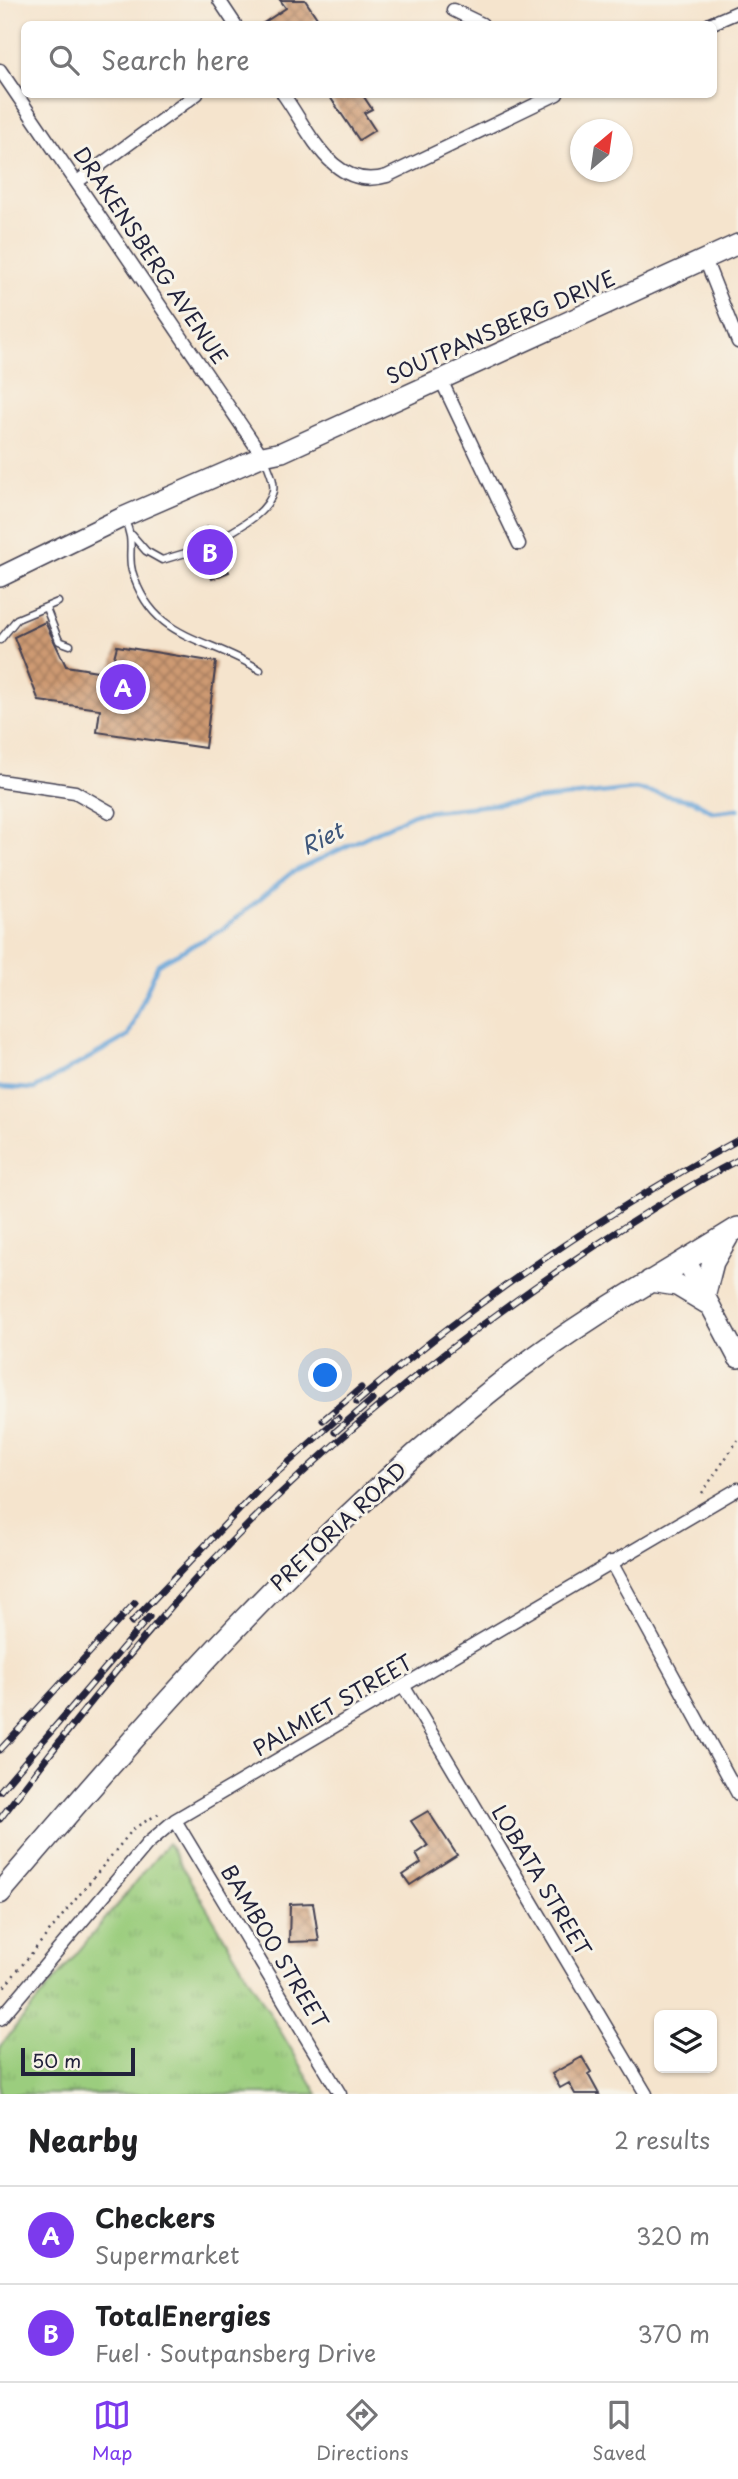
<!DOCTYPE html>
<meta charset="utf-8">
<style>
:root{--surface:#fff;--page:#f6f6f6;--text:#202124;--muted:#757577;--line:#e0e0e0;--accent:#7c3aed}
body{margin:0;font-family:"Playpen Sans",sans-serif;background:var(--page);color:var(--text)}
.controls{position:absolute;right:21px;bottom:21px;display:grid;overflow:hidden;border-radius:10px;box-shadow:0 2px 5px #0004}
.controls button{width:63px;height:63px;display:grid;place-items:center;padding:0;border:0;border-bottom:2px solid var(--line);background:var(--surface);color:var(--text);font:35px sans-serif}
.compass{position:absolute;left:570px;top:119px;width:63px;height:63px;border-radius:50%;background:var(--surface);box-shadow:0 2px 5px #0004;rotate:29deg}
.scale{position:absolute;left:21px;bottom:18px;width:114px;box-sizing:border-box;padding-left:7px;border:4px solid #22223b;border-top:0;font-size:19px;line-height:24px;white-space:nowrap;color:#22223b;-webkit-text-stroke:5px #f7f3e8;paint-order:stroke}
.you{position:absolute;left:326px;top:1376px;width:24px;height:24px;margin:-18px;border:5px solid #fff;border-radius:50%;background:#1a73e8;box-shadow:0 0 0 10px #1a73e833}
.badge{display:grid;place-items:center;width:46px;height:46px;border-radius:50%;background:var(--accent);color:#fff;font-size:23px;font-weight:700}
.pin{position:absolute;translate:-50% -50%;border:4px solid #fff;box-shadow:0 2px 7px #0006}
.list{margin:0;padding:0;list-style:none}
h2{display:flex;justify-content:space-between;align-items:center;height:91px;margin:0;padding:0 28px;font-size:30px}
h2 small{font-size:23px;font-weight:400;color:var(--muted)}
.list li{display:grid;grid-template-columns:46px 1fr auto;gap:21px;align-items:center;box-sizing:border-box;height:98px;padding:0 28px;border-top:2px solid var(--line)}
.list b{display:block;font-size:26px;white-space:nowrap}
.list p{margin:0;font-size:23px;white-space:nowrap;color:var(--muted)}
.list em{font-size:23px;font-style:normal;color:var(--muted)}
.icon{flex:none;width:38px;height:38px;fill:none;stroke:currentColor;stroke-width:2;stroke-linecap:round;stroke-linejoin:round}
.map{position:relative;flex:none;width:738px;height:2094px;overflow:hidden}
.search{position:absolute;background:var(--surface);box-shadow:0 2px 5px #0004;left:21px;right:21px;top:21px;height:77px;display:flex;align-items:center;gap:18px;box-sizing:border-box;padding:0 24px;border-radius:10px;color:var(--muted);font-size:26px}
.sheet{height:287px;background:var(--surface)}
nav{display:flex;justify-content:space-around;align-items:center;box-sizing:border-box;height:98px;border-top:2px solid var(--line);background:var(--surface);font-size:19px;color:var(--muted)}
nav a{display:grid;justify-items:center;gap:4px}
nav .on{color:var(--accent)}
.map>svg:first-child{display:block}
.park{fill:url(#park-tufts);stroke:#5e785c;stroke-width:2}
.lines{fill:none;stroke-linecap:round;stroke-linejoin:round}
.stream{stroke:#68a4d8;stroke-width:4.5}
.building{fill:url(#building-cross-hatch)}
.lane-casing{stroke:#423f51;stroke-width:9}
.street-casing{stroke:#423f51;stroke-width:15}
.secondary-casing{stroke:#423f51;stroke-width:22}
.primary-casing{stroke:#423f51;stroke-width:24}
.path{stroke:#423f51;stroke-width:2.5;stroke-dasharray:2 5;stroke-linecap:butt}
.lane{stroke:#fff;stroke-width:6}
.street{stroke:#fff;stroke-width:12}
.secondary{stroke:#fff;stroke-width:19}
.primary{stroke:#fff;stroke-width:21}
.rail-casing{stroke:#22223b;stroke-width:7}
.rail{stroke:#f7f3e8;stroke-width:4.5;stroke-dasharray:13;stroke-linecap:butt}
.labels{text-anchor:middle;stroke-width:6;stroke-linejoin:round;paint-order:stroke}
.street-label{font-size:21px;fill:#22223b;stroke:#f7f3e8}
.water-label{font-size:23px;font-style:italic;fill:#3e567a;stroke:#f7f3e8}
</style>
<div class="map">
<svg width="738" height="2094" viewBox="0 0 738 2094">
<defs>
<pattern id="park-tufts" width="24" height="20" patternUnits="userSpaceOnUse" patternTransform="scale(1.75)"><rect width="24" height="20" fill="#9bcd7e"/><path d="M3 7l-1-3M5 7V3M7 7l1-3M15 17l-1-3M17 17v-4M19 17l1-3" fill="none" stroke="#85b06e"/></pattern>
<pattern id="building-cross-hatch" width="8" height="8" patternUnits="userSpaceOnUse" patternTransform="scale(1.75)"><rect width="8" height="8" fill="#cd9a72"/><path d="M0 0l8 8M0 8l8-8" fill="none" stroke="#a67d5f"/></pattern>
</defs>
<rect width="100%" height="100%" fill="#f7f3e8"/>
<filter id="ink" filterUnits="userSpaceOnUse"><feTurbulence type="fractalNoise" baseFrequency=".0143" numOctaves="2"/><feDisplacementMap in="SourceGraphic" scale="14" xChannelSelector="R" yChannelSelector="G"/><feConvolveMatrix kernelMatrix="1 2 1 2 8 2 1 2 1" color-interpolation-filters="sRGB"/></filter>
<filter id="wash" filterUnits="userSpaceOnUse"><feTurbulence type="fractalNoise" baseFrequency=".00686" numOctaves="4" result="noise"/><feDisplacementMap in="SourceGraphic" scale="28" xChannelSelector="R" yChannelSelector="G"/><feGaussianBlur stdDeviation="1.57" result="paint"/><feColorMatrix in="noise" values="0 0 0 0 0 0 0 0 0 0 0 0 0 0 0 0 0 1.4 0 .05"/><feComposite in="paint" operator="in"/></filter>
<g filter="url(#wash)">
<rect width="100%" height="100%" fill="#f5e4cd"/>
<path class="park" d="M 168,1843 L 318,2094 L 0,2094 L 0,2046 Z"/>
<g class="lines">
<path class="stream" d="M 0,1087 L 34,1089 L 128,1036 L 158,964 L 223,929 L 291,873 L 416,813 L 635,789 L 694,801 L 713,812 L 738,809"/>
</g>
<g id="blocks">
<path class="building" d="M 280,0 L 305,0 L 317,18 L 308,24 L 262,24 L 286,8 Z
M 328,94 L 362,94 L 372,109 L 364,113 L 375,130 L 359,140 Z
M 208,527 L 213,537 L 210,544 L 217,547 L 229,572 L 212,579 L 201,554 L 204,547 L 196,544 L 192,534 Z
M 45,622 L 66,666 L 110,673 L 117,646 L 216,662 L 205,748 L 97,732 L 100,709 L 39,701 L 14,637 Z
M 428,1811 L 457,1855 L 410,1885 L 403,1875 L 421,1863 L 416,1854 L 428,1846 L 411,1821 Z
M 313,1903 L 319,1941 L 289,1942 L 290,1904 Z
M 582,2057 L 591,2072 L 588,2074 L 599,2094 L 575,2094 L 569,2083 L 560,2088 L 552,2074 Z"/>
</g>
</g>
<g filter="url(#ink)">
<use href="#blocks" fill-opacity="0" stroke="#423f51" stroke-width="2"/>
<g class="lines">
<defs>
<path id="lane" d="M 124,519 C 136,542 127,552 132,571 C 153,642 208,636 260,670
M 132,535 L 146,551 L 162,560 L 199,549
M 215,542 C 233,530 268,515 273,491 C 275,482 270,472 267,464
M 46,608 L 59,641 L 70,645
M 0,640 L 17,619 L 58,602"/>
<path id="street" d="M 219,0 L 235,24
M 453,10 L 482,24
M 710,24 L 738,12
M 0,70 L 265,460
M 283,94 C 310,132 333,192 387,176 L 557,94
M 77,182 L 197,94
M 705,259 L 738,342
M 441,380 L 519,544
M 0,781 L 75,792 L 110,812
M 611,1562 L 738,1794
M 404,1687 L 646,2094
M 175,1820 L 340,2094
M 0,2019 L 147,1844 L 175,1820 L 738,1489"/>
<path id="secondary" d="M 0,577 L 123,517 L 263,456 L 282,452 L 738,244
M 686,1260 L 738,1358"/>
<path id="primary" d="M 650,1281 L 677,1285 L 707,1303
M 704,1297 L 713,1262 L 728,1236
M 0,1893 C 159,1707 321,1522 516,1371 C 586,1317 663,1275 738,1228"/>
</defs>
<use href="#lane" class="lane-casing"/>
<use href="#street" class="street-casing"/>
<use href="#secondary" class="secondary-casing"/>
<use href="#primary" class="primary-casing"/>
<path class="path" d="M 702,1493 L 738,1440
M 0,1992 L 134,1828 L 160,1813"/>
<use href="#lane" class="lane"/>
<use href="#street" class="street"/>
<use href="#secondary" class="secondary"/>
<use href="#primary" class="primary"/>
<defs>
<path id="rail" d="M 357,1402 C 474,1302 602,1214 738,1140
M 323,1420 L 361,1388
M 335,1432 L 372,1400
M 132,1622 L 261,1487 L 338,1418
M 0,1750 L 135,1603
M 0,1791 L 149,1617
M 0,1819 C 65,1733 131,1649 204,1570 C 318,1449 451,1342 589,1250 C 637,1218 687,1186 738,1160"/>
</defs>
<use href="#rail" class="rail-casing"/>
<use href="#rail" class="rail"/>
</g>
</g>
<g class="labels">
<g class="street-label">
<text transform="translate(150 256) rotate(56)" y="7">DRAKENSBERG AVENUE</text>
<text transform="translate(501 328) rotate(-24)" y="7">SOUTPANSBERG DRIVE</text>
<text transform="translate(339 1527) rotate(-43)" y="7">PRETORIA ROAD</text>
<text transform="translate(333 1706) rotate(-30)" y="7">PALMIET STREET</text>
<text transform="translate(541 1881) rotate(59)" y="7">LOBATA STREET</text>
<text transform="translate(274 1947) rotate(59)" y="7">BAMBOO STREET</text>
</g>
<g class="water-label">
<text transform="translate(322 839) rotate(-26)" y="8">Riet</text>
</g>
</g>
</svg>
<div class="controls">
<button><svg class="icon" aria-label="layers" viewBox="0 0 24 24"><path d="M12 4l9 5-9 5-9-5zM3 14l9 5 9-5"/></svg></button>
</div>
<svg class="compass" viewBox="-18 -18 36 36"><path d="M0-13l5 13h-10z" fill="#e53935"/><path d="M0 13l5-13h-10z" fill="#757577"/></svg>
<div class="scale">50 m</div>
<div class="you"></div>
<div class="pin badge" style="left:123px;top:687px">A</div>
<div class="pin badge" style="left:210px;top:552px">B</div>
<div class="search"><svg class="icon" aria-label="search" viewBox="0 0 24 24"><circle cx="10" cy="10" r="6"/><path d="M15 15l6 6"/></svg>Search here</div>
</div>
<section class="sheet">
<h2>Nearby<small>2 results</small></h2>
<ul class="list">
<li><span class="badge">A</span><div><b>Checkers</b><p>Supermarket</p></div><em>320 m</em></li>
<li><span class="badge">B</span><div><b>TotalEnergies</b><p>Fuel · Soutpansberg Drive</p></div><em>370 m</em></li>
</ul>
</section>
<nav>
<a class="on"><svg class="icon" aria-label="map" viewBox="0 0 24 24"><path d="M3 6l6-2 6 2 6-2v14l-6 2-6-2-6 2zM9 4v14M15 6v14"/></svg>Map</a>
<a><svg class="icon" aria-label="directions" viewBox="0 0 24 24"><path d="M12 3l9 9-9 9-9-9zM9 14v-3h6M13 9l2 2-2 2"/></svg>Directions</a>
<a><svg class="icon" aria-label="saved" viewBox="0 0 24 24"><path d="M7 4h10v16l-5-4-5 4z"/></svg>Saved</a>
</nav>
